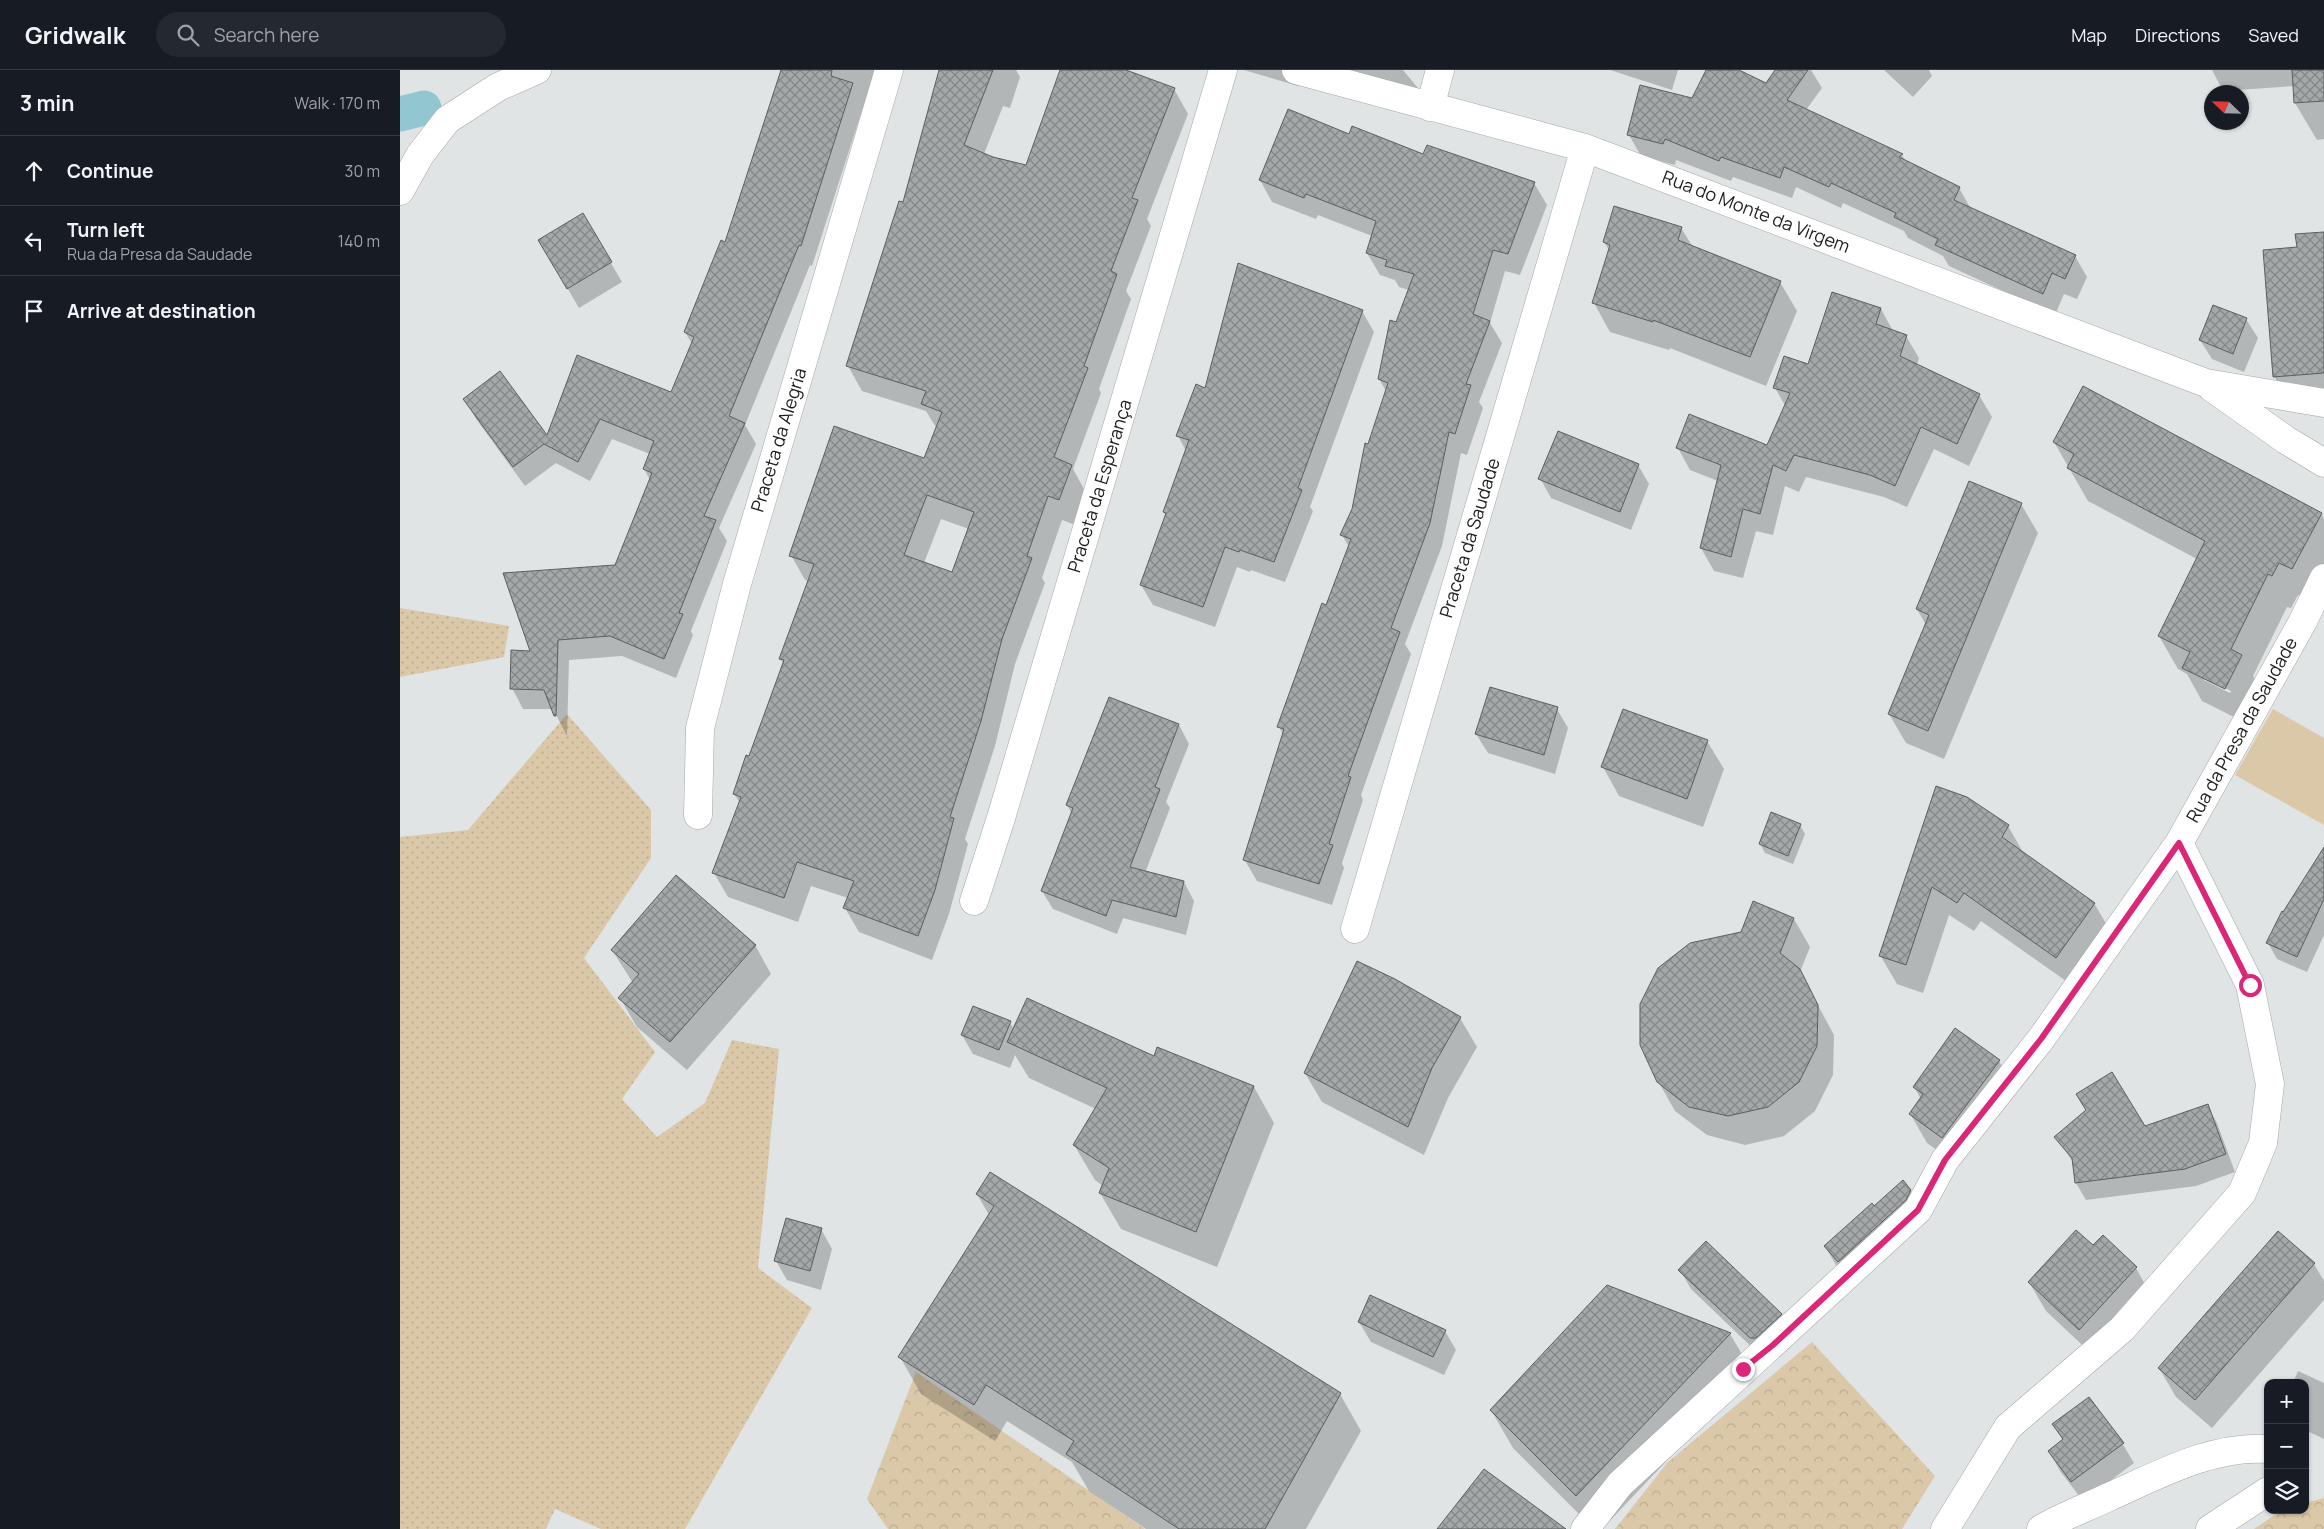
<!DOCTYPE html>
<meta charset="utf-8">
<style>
:root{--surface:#171b24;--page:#242831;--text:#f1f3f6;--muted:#9ea1a6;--line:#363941}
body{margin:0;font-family:Manrope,sans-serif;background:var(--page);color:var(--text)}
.controls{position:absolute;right:15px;bottom:15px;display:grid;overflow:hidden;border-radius:10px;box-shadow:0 1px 4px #0004}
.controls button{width:45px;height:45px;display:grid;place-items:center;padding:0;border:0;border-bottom:1px solid var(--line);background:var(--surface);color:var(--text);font:25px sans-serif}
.compass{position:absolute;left:1804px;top:15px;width:45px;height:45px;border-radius:50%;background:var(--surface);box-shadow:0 1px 4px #0004;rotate:293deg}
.stop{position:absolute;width:15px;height:15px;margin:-11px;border:4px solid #db2777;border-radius:50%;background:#fff}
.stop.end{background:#db2777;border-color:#fff;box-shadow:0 1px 5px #0008}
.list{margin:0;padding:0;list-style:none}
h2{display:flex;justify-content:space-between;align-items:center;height:65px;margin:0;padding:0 20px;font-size:21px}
h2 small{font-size:16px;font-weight:400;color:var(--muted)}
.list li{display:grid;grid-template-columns:32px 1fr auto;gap:15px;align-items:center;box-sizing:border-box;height:70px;padding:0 20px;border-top:1px solid var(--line)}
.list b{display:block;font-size:19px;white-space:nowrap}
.list p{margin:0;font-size:16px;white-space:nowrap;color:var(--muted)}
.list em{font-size:16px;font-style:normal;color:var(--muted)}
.icon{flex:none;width:28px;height:28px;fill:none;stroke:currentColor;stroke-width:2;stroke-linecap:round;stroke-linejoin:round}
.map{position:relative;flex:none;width:1924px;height:1459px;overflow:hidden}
header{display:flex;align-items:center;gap:30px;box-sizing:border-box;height:70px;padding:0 25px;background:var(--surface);border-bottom:1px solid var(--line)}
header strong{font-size:24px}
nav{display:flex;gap:28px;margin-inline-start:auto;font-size:18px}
.search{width:350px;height:45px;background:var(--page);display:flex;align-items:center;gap:12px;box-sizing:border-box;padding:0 18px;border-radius:28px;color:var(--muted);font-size:19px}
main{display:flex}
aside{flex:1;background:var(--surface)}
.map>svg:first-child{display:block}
.grass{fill:url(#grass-dots)}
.forest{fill:url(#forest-crowns)}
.garden{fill:#dbc8a8}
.shadow{fill:#0003;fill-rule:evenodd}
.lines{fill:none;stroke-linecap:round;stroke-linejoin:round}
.canal{stroke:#92c7d2;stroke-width:35}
.building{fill:url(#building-cross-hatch);stroke:#5c5f60;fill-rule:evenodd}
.street-casing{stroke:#a3a6a7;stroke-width:29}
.secondary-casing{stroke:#a3a6a7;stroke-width:29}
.street{stroke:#fff;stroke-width:28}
.secondary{stroke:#fff;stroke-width:28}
.route{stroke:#db2777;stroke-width:6}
.labels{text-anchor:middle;stroke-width:4.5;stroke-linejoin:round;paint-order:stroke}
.street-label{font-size:18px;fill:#1d1e1f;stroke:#fff}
</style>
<header>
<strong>Gridwalk</strong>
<div class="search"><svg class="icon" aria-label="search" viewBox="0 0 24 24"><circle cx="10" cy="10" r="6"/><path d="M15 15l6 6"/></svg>Search here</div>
<nav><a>Map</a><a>Directions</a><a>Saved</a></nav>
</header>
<main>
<aside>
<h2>3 min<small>Walk · 170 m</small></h2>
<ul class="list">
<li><svg class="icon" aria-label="ahead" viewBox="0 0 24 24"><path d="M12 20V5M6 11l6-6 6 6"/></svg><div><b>Continue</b></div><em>30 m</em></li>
<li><svg class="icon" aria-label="left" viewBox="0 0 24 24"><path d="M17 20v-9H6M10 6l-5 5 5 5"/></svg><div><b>Turn left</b><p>Rua da Presa da Saudade</p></div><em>140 m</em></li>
<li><svg class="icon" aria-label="arrive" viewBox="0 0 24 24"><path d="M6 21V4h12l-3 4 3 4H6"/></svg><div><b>Arrive at destination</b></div></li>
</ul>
</aside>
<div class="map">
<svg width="1924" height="1459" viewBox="0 0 1924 1459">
<defs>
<pattern id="grass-dots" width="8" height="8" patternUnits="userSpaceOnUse" patternTransform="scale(1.25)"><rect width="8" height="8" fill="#dbc8a8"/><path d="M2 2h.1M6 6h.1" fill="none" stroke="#bcab90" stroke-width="1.8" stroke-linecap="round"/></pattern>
<pattern id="forest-crowns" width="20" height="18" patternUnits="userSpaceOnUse" patternTransform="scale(1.25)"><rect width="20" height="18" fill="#dbc8a8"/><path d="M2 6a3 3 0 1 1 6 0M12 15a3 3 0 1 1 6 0" fill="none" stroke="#bcab90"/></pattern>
<pattern id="building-cross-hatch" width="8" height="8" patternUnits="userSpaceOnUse" patternTransform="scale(1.25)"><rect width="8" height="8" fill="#a4a8a8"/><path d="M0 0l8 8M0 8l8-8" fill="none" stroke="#858888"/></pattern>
</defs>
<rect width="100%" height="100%" fill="#e0e4e5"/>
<path class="grass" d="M 0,538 L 109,556 L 104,587 L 0,607 Z
M 167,644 L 251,740 L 251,788 L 184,888 L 255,982 L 222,1029 L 257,1067 L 305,1033 L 332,970 L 379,979 L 358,1198 L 412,1238 L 285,1459 L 201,1459 L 155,1439 L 146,1459 L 0,1459 L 0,767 L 68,760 Z"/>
<path class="forest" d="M 1412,1272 L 1535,1406 L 1502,1459 L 1215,1459 L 1268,1392 Z
M 516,1302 L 745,1459 L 488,1459 L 467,1429 Z
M 1924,1428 L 1924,1459 L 1854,1459 L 1882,1440 L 1905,1440 L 1905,1433 Z"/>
<path class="garden" d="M 1873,639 L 1924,668 L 1924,755 L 1835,705 Z"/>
<path class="shadow" d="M 382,0 L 475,0 L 412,196 L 410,195 L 345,355 L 356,374 L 319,458 L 327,471 L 291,561 L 293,565 L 276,608 L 222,586 L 169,590 L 167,666 L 153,639 L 123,639 L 112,618 L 132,582 L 215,496 L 250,410 L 244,399 L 250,384 L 212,369 L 190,411 L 156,393 L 125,416 L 76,349 L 65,329 L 147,368 L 178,287 L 272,324 L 292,274 L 285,262 L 326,174 Z
M 540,0 L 616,0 L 620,7 L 610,38 L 603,36 L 584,84 L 626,97 L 662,0 L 713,0 L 774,19 L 788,44 L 747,149 L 751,156 L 726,221 L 731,229 L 699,319 L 701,323 L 673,399 L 685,421 L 673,454 L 662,450 L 642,508 L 645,513 L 615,594 L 595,676 L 565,769 L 568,774 L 549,844 L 532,890 L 459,862 L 445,838 L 448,828 L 411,816 L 398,852 L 328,827 L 314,803 L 340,733 L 334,724 L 384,594 L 380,589 L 409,511 L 405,510 L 391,485 L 524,390 L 537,359 L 526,341 L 462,321 L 448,296 L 504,134 ZM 541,449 L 569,459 L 552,503 L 524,493 Z
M 844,0 L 903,0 L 898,16 Z
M 941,0 L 1003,0 L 1018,18 L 1036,48 Z
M 1210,0 L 1278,0 L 1272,20 Z
M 1376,0 L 1411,0 L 1422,18 L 1406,40 L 1502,85 L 1506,92 L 1559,118 L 1571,139 L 1675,186 L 1687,207 L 1677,229 L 1664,224 L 1655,245 L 1549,196 L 1543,186 L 1508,168 L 1504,161 L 1443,133 L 1441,138 L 1396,117 L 1392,128 L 1333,107 L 1331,111 L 1276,90 L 1275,95 L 1241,86 L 1229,65 L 1298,31 L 1366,15 Z
M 1484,0 L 1529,0 L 1532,6 L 1513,27 Z
M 1812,0 L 1924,0 L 1924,69 L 1917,70 L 1895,33 L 1894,16 L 1823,21 Z
M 888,41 L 950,66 L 1134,113 L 1147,135 L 1120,205 L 1105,201 L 1090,253 L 1102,273 L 1079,332 L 1083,338 L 1067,385 L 1061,383 L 1042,476 L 1005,574 L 1011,584 L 961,725 L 963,730 L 942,793 L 944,798 L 932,835 L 857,811 L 844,789 L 883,665 L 879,657 L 949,477 L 942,465 L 953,440 L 986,321 L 979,309 L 1009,220 L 999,217 L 995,210 L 980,205 L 967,183 L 972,166 L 918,145 L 916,149 L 872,132 L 860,110 Z
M 183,145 L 222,212 L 179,238 L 140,171 Z
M 1281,158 L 1293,177 L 1380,212 L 1397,241 L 1366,316 L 1270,278 L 1269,280 L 1210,262 L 1194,233 L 1210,182 L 1204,172 Z
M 1924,163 L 1924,331 L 1890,334 L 1874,306 L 1898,178 Z
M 1481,239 L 1493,261 L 1506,266 L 1519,288 L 1517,295 L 1579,325 L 1592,347 L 1569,396 L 1534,379 L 1507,437 L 1484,427 L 1406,407 L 1399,422 L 1385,416 L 1373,465 L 1356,461 L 1343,508 L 1314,501 L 1301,478 L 1318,411 L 1290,400 L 1278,378 L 1368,376 L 1386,337 L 1375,318 L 1409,295 Z
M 962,241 L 974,262 L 910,437 L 913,441 L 885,512 L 851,500 L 850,502 L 837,497 L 815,557 L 753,535 L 741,515 L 766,446 L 764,442 L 786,381 L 778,366 L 806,319 Z
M 1846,249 L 1858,268 L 1844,302 L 1812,289 L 1800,270 Z
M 1654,372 L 1921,443 L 1924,449 L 1924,507 L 1911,532 L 1898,525 L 1891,538 L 1887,537 L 1853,606 L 1860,619 L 1844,652 L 1802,631 L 1787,604 L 1778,599 L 1759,566 L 1797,489 L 1688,431 ZM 1804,607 L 1831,621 L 1830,623 L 1804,610 Z
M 1238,395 L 1249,414 L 1231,460 L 1151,428 L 1140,408 Z
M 1621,434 L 1638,463 L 1544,689 L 1506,673 L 1489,644 L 1526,555 L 1517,539 Z
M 709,628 L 779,655 L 789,674 L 766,732 L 770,738 L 745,803 L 784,812 L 794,831 L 786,865 L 723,848 L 717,864 L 653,839 L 642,821 L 672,744 L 667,735 Z
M 1157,639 L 1168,658 L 1155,704 L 1088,683 L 1076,664 Z
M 1307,671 L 1324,699 L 1303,757 L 1219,726 L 1203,697 Z
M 1566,728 L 1608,756 L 1624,784 L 1694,833 L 1711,862 L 1673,916 L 1581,851 L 1574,861 L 1549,845 L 1523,923 L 1497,914 L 1480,885 Z
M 1400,755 L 1405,764 L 1393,794 L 1365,783 L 1360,774 Z
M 1924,780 L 1924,865 L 1907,902 L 1877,889 L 1868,873 Z
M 1394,849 L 1410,877 L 1400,902 L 1434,965 L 1433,1005 L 1415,1041 L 1384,1066 L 1345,1075 L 1307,1065 L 1275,1041 L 1258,1011 L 1342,863 Z
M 355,875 L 371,904 L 287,1000 L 237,957 L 220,928 L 233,913 L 212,880 Z
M 1060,948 L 1077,977 L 1048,1028 L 1024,1085 L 922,1032 L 905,1003 Z
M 610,952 L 614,960 L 754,988 L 758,979 L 854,1017 L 874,1053 L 817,1197 L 721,1159 L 700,1123 L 703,1116 L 695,1110 L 674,1075 L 696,1039 L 629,1008 L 615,985 L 610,998 L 573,984 L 562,965 Z
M 1599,991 L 1616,1020 L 1559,1096 L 1527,1073 L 1511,1045 L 1521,1029 L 1514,1017 Z
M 1807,1035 L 1817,1053 L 1835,1102 L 1796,1116 L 1686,1130 L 1676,1113 L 1674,1094 L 1656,1067 L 1745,1058 Z
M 1510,1120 L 1521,1140 L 1450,1211 L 1436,1195 L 1425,1176 Z
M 577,1124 L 940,1324 L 961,1361 L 906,1459 L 746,1459 L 689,1421 L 672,1392 L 607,1351 L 595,1371 L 521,1324 L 500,1287 L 589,1145 Z
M 421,1159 L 432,1179 L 421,1220 L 387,1210 L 376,1191 Z
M 1914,1194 L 1924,1211 L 1924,1230 L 1812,1358 L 1776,1327 L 1759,1298 Z
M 1736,1198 L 1752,1227 L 1696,1288 L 1646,1241 L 1629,1212 Z
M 1280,1200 L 1381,1244 L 1392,1264 L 1362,1287 L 1291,1219 Z
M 959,1252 L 1045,1261 L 1056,1280 L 1044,1305 L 971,1272 Z
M 1330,1264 L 1352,1301 L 1202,1459 L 1194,1459 L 1113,1378 L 1091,1340 Z
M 1898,1301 L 1924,1313 L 1924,1369 L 1905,1360 L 1905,1313 L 1893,1313 Z
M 1654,1355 L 1722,1373 L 1734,1393 L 1683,1431 L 1660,1401 L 1649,1381 L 1663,1371 Z"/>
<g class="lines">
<path class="canal" d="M 0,44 L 24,38"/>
</g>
<path class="building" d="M 381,0 L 432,0 L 431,6 L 453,13 L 401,176 L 399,175 L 329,346 L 345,353 L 304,446 L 316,450 L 279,543 L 283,544 L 264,589 L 210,566 L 158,570 L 156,646 L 154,646 L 144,620 L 110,619 L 111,580 L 130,581 L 103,503 L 215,495 L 252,403 L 243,399 L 254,371 L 200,349 L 178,392 L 144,374 L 113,397 L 63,329 L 100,301 L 147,365 L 177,285 L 271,322 L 294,267 L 284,262 L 321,170 L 325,172 Z
M 539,0 L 593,0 L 564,75 L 593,87 L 626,95 L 660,0 L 726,0 L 775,18 L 732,128 L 738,130 L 711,201 L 717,204 L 684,296 L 688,298 L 654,387 L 672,395 L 659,430 L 648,426 L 627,486 L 632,488 L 602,569 L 581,651 L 550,747 L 554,748 L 535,820 L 518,866 L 443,838 L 454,811 L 397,792 L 384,828 L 312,803 L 341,727 L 333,724 L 346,685 L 349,686 L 384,590 L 379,589 L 414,494 L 389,486 L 434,356 L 524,388 L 542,342 L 521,334 L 526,321 L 446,296 L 499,131 L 503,132 ZM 527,425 L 574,442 L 552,502 L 504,485 Z
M 1306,0 L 1339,0 L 1366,13 L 1375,0 L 1408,0 L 1387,30 L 1503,84 L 1499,87 L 1560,117 L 1554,130 L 1676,185 L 1665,209 L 1652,203 L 1643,224 L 1535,175 L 1538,169 L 1494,147 L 1496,143 L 1431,113 L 1429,117 L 1384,97 L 1380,108 L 1321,87 L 1319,91 L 1265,69 L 1263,74 L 1227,65 L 1240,15 L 1292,28 Z
M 1892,0 L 1924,0 L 1924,31 L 1894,33 Z
M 888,39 L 949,64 L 952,56 L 1023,84 L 1027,75 L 1135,112 L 1108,184 L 1093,180 L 1073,244 L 1090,251 L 1066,314 L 1071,315 L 1055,364 L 1049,362 L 1030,453 L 991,558 L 1000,562 L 948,706 L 951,707 L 929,774 L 933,775 L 919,814 L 843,790 L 884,659 L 877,657 L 922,533 L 926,535 L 951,469 L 940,465 L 952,439 L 965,373 L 968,374 L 988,313 L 978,309 L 990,250 L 996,252 L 1014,204 L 985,196 L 987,190 L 966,183 L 976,151 L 906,124 L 904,128 L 859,110 Z
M 1214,136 L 1282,157 L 1278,170 L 1381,211 L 1350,287 L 1253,250 L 1253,252 L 1192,233 L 1210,175 L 1203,172 Z
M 183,143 L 212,192 L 167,219 L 138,170 Z
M 1924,162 L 1924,303 L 1873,307 L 1863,180 L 1897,177 L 1895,164 Z
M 838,193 L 963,240 L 898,418 L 902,420 L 874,492 L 840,480 L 839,482 L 825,477 L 803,537 L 740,515 L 766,443 L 763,442 L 789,370 L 776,366 L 796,314 L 805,318 Z
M 1432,222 L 1481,238 L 1476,254 L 1507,265 L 1500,286 L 1580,324 L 1557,374 L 1521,357 L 1495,416 L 1470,405 L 1394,385 L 1386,401 L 1373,395 L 1360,444 L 1343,439 L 1331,487 L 1300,478 L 1321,395 L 1276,378 L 1289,344 L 1367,375 L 1390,323 L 1373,318 L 1384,286 L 1408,294 Z
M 1813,235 L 1847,248 L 1833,284 L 1799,270 Z
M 1683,316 L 1922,443 L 1892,499 L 1879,493 L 1872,506 L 1868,504 L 1831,579 L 1842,585 L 1825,619 L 1782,598 L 1790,582 L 1758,566 L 1805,471 L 1667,398 L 1674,384 L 1653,372 Z
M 1158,361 L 1239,394 L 1220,442 L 1138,409 Z
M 1569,411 L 1622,433 L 1528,661 L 1488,644 L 1529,545 L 1516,539 Z
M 1090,617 L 1158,637 L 1144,685 L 1075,664 Z
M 709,627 L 779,654 L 755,717 L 760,719 L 730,797 L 784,811 L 776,847 L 712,830 L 706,846 L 641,821 L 673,738 L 666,735 Z
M 1223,639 L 1308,670 L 1287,729 L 1201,697 Z
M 1536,716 L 1567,727 L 1609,755 L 1602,767 L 1695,833 L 1656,888 L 1564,823 L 1557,833 L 1532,817 L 1506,895 L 1479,886 Z
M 1371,742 L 1401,754 L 1388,786 L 1359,774 Z
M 1924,777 L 1924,829 L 1897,887 L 1866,873 L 1882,841 L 1883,842 Z
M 276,805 L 356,875 L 270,972 L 218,928 L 239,904 L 211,880 Z
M 1353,831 L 1394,848 L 1380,883 L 1400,899 L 1418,935 L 1417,976 L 1399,1012 L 1368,1037 L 1328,1046 L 1289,1037 L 1257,1012 L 1240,975 L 1240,934 L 1258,898 L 1290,873 L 1341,862 Z
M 957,891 L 995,909 L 1061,947 L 1032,998 L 1008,1057 L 904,1003 Z
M 627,928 L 754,986 L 757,977 L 854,1016 L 796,1162 L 699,1123 L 709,1098 L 673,1075 L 707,1018 L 607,972 Z
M 573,936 L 611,951 L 599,980 L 561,965 Z
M 1555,958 L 1600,990 L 1542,1068 L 1509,1044 L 1523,1024 L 1513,1017 Z
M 1712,1002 L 1745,1056 L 1808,1034 L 1826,1084 L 1785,1099 L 1675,1113 L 1672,1088 L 1654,1067 L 1686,1040 L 1676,1024 Z
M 590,1102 L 941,1323 L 865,1459 L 779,1459 L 666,1384 L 674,1371 L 586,1315 L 574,1335 L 498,1287 L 594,1136 L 576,1124 Z
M 1503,1110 L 1511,1120 L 1506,1130 L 1438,1192 L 1424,1176 L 1472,1133 L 1474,1136 Z
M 386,1148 L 422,1158 L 410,1201 L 374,1191 Z
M 1676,1160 L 1693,1175 L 1703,1165 L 1737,1197 L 1679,1260 L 1628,1212 Z
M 1878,1161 L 1915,1193 L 1795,1330 L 1758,1298 Z
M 1306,1171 L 1382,1244 L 1356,1268 L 1350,1268 L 1278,1200 Z
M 1207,1215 L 1331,1263 L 1176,1426 L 1090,1340 Z
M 970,1225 L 1046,1260 L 1033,1287 L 958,1252 Z
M 1689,1327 L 1724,1373 L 1671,1412 L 1648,1381 L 1663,1369 L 1652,1354 Z
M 1084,1399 L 1166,1459 L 1037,1459 Z"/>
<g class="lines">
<defs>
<path id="street" d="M 896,0 L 1185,78 L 1806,313 L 1924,333
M 1030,37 L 1040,0
M 1811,317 L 1886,370 L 1924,393
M 298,745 L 300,658 L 337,514 L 489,0
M 574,831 L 601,748 L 823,0
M 955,859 L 1185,78
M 1185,1459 L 1220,1414 L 1518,1140 L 1545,1090 L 1641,969 L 1779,773 L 1902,553 L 1924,508
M 1545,1459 L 1608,1357 L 1722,1259 L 1842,1123 L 1863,1073 L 1870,1014 L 1850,915 L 1779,773
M 1641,1459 C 1663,1446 1688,1437 1711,1426 C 1760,1404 1813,1375 1868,1379
M 1810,1459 L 1868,1421"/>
<path id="secondary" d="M 0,121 L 20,85 L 47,50 L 98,17 L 137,0"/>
</defs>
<use href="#street" class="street-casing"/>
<use href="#secondary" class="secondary-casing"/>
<use href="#street" class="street"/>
<use href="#secondary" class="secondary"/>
</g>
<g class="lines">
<path class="route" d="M 1343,1299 L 1373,1275 L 1518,1140 L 1545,1090 L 1641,969 L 1779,773 L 1850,915"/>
</g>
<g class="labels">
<g class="street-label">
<text transform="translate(1356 142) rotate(21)" y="6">Rua do Monte da Virgem</text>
<text transform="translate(379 370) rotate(-73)" y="6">Praceta da Alegria</text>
<text transform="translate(700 416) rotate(-73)" y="6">Praceta da Esperança</text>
<text transform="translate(1070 468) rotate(-73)" y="6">Praceta da Saudade</text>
<text transform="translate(1842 660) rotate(-61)" y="6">Rua da Presa da Saudade</text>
</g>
</g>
</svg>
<div class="controls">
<button>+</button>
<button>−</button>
<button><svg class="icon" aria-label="layers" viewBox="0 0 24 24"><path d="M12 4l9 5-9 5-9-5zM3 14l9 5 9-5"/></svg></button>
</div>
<svg class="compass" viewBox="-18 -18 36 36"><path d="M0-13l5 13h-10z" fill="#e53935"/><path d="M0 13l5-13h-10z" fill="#9ea1a6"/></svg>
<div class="stop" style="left:1850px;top:915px"></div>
<div class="stop end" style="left:1343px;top:1299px"></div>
</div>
</main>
